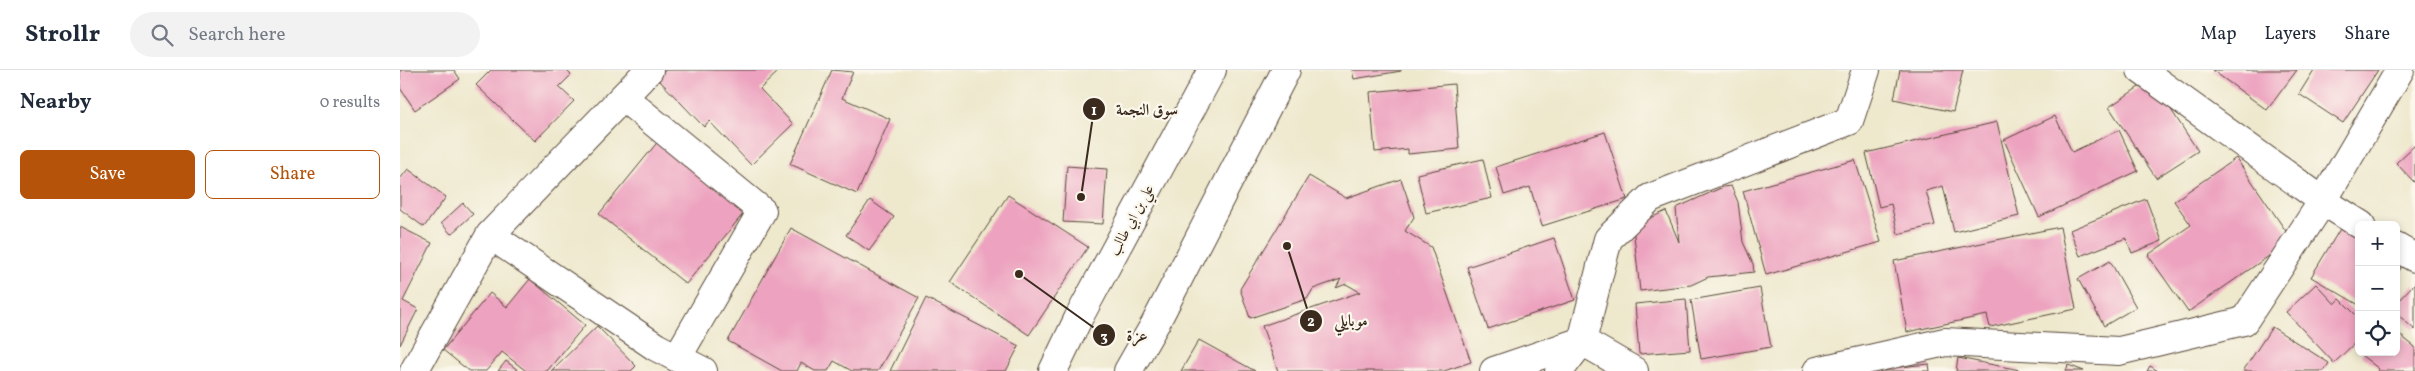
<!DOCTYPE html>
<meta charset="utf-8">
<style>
:root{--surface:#fff;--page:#f2f2f3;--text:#1f2937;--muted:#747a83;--line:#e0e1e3;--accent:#b45309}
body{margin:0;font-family:Vollkorn,Amiri,serif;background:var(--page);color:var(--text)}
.controls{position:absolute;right:15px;bottom:15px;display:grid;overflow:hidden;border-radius:8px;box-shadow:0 2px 8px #0003}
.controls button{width:45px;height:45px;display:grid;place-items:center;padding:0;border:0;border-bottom:1px solid var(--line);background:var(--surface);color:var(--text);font:25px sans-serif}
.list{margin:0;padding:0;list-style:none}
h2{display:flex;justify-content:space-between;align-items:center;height:65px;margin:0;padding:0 20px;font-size:21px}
h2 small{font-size:16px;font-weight:400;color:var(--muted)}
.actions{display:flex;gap:10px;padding:15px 20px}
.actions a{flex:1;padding:11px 0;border:1px solid var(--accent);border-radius:8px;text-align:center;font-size:18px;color:var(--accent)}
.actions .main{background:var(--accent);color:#fff}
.icon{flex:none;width:28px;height:28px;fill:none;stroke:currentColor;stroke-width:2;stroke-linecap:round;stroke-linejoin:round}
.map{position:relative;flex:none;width:2015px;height:301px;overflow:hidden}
header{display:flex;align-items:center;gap:30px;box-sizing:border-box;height:70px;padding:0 25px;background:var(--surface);border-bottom:1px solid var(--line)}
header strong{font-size:24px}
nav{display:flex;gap:28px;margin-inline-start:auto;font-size:18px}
.search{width:350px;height:45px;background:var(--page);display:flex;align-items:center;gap:12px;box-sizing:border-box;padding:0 18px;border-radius:28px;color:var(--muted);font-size:19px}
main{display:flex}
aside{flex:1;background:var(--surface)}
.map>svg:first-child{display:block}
.building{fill:#eda3bf}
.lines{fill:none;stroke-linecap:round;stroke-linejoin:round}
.minor-casing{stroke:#564638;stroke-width:30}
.major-casing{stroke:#564638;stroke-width:30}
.minor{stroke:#fff;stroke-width:28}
.major{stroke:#fff;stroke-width:28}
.labels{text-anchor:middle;stroke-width:4.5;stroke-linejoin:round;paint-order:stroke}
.street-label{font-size:15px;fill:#3b2a1e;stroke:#fbf7ec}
.leader{fill:none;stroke:#3b2a1e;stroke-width:2}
.callout-dot{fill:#3b2a1e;stroke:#fbf7ec;stroke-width:2}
.mark-label{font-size:15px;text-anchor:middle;font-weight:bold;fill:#fff}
.callout-label{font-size:16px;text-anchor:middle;font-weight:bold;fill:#3b2a1e;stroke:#fbf7ec;stroke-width:4.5;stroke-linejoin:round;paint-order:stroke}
</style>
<header>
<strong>Strollr</strong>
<div class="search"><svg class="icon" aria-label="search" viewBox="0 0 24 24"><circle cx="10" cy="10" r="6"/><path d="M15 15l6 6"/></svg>Search here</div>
<nav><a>Map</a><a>Layers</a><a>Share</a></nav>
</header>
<main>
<aside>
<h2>Nearby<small>0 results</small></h2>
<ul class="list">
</ul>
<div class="actions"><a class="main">Save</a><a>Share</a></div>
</aside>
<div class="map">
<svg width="2015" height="301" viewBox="0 0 2015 301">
<rect width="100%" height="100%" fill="#fbf7ec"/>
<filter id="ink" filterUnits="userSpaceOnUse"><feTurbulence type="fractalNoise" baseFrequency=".02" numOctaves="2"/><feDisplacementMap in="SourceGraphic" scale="10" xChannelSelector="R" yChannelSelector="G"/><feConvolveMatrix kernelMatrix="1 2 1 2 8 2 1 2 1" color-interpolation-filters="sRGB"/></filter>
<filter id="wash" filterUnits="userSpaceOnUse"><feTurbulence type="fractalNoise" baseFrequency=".0096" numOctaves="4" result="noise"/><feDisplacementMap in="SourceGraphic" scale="20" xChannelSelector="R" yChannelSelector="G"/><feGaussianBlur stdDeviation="1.12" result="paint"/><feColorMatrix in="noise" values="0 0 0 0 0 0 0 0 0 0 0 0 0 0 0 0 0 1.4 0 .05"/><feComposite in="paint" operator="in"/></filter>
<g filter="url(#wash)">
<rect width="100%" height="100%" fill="#eee8cd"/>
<g id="blocks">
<path class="building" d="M 0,0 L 54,0 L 60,9 L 15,40 L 0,18 Z
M 91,0 L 166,0 L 171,5 L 159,17 L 174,31 L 135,71 L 76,15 Z
M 266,0 L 380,0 L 360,19 L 393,54 L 351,95 L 309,51 L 304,57 L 257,8 Z
M 432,0 L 453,2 L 442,28 L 490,49 L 457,124 L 390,94 Z
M 952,0 L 1001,0 L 1001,1 L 954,9 Z
M 1500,0 L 1563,0 L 1553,42 L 1494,29 Z
M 1812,0 L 1897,0 L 1867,40 Z
M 1914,0 L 1978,0 L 1943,53 L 1899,24 Z
M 1751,9 L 1798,81 L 1756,108 L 1709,37 Z
M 1054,14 L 1059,79 L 1008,84 L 1008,79 L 975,82 L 970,22 Z
M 1655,46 L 1672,82 L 1719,60 L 1738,101 L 1639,147 L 1604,70 Z
M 1597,52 L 1619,146 L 1554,162 L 1543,116 L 1526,121 L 1535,155 L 1498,164 L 1491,134 L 1479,137 L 1466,83 Z
M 1205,62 L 1227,129 L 1142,156 L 1130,117 L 1104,125 L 1096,97 Z
M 260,69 L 347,139 L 286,214 L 199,144 Z
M 2015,75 L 2015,113 L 1996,93 Z
M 1836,88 L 1892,170 L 1788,242 L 1748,185 L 1791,155 L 1774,131 Z
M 1083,89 L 1092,128 L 1026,143 L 1017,104 Z
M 1455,90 L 1481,172 L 1366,205 L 1343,121 Z
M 667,96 L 707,99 L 703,154 L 663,152 Z
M 8,99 L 46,127 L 24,157 L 0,139 L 0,109 Z
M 909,106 L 946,128 L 1001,109 L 1014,147 L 1005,161 L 1031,177 L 1071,292 L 1044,301 L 878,301 L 862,256 L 960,222 L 946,214 L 936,218 L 941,209 L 913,219 L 907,229 L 850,248 L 840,219 Z
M 1331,116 L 1338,132 L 1343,172 L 1353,194 L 1354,202 L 1308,207 L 1291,215 L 1240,221 L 1233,156 L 1266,141 L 1279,172 L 1276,138 L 1323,117 Z
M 608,125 L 688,177 L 629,265 L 550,212 Z
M 1746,129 L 1762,171 L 1732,183 L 1726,168 L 1680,186 L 1670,160 Z
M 470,130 L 494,147 L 469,181 L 446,165 Z
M 63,133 L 73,144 L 51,164 L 41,153 Z
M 1943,154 L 1959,163 L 1959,235 L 1911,207 Z
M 0,157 L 32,173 L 3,231 L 18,239 L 0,275 Z
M 1660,157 L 1676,239 L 1590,257 L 1587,245 L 1507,262 L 1494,191 Z
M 391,158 L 519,228 L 478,301 L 452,301 L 434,291 L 428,301 L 415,301 L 401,293 L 397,301 L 382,301 L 328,271 Z
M 1154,168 L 1175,230 L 1088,259 L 1067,197 Z
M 1996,186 L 2005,191 L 1996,206 Z
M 1710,191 L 1736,237 L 1704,256 L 1678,209 Z
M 130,209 L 185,255 L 147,301 L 126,301 L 102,282 L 86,301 L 69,301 L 43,280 L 90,223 L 107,237 Z
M 2015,213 L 2015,260 L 1996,243 L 1996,233 Z
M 1916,214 L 1935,234 L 1940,229 L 1959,248 L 1959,269 L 1934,293 L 1886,242 Z
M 1360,218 L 1371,277 L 1301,289 L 1291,230 Z
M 526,228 L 619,276 L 606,301 L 490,301 Z
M 1286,229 L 1290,280 L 1239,284 L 1235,234 Z
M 197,256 L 236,296 L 231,301 L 151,301 Z
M 1872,257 L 1929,293 L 1924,301 L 1843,301 Z
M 1996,262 L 2015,277 L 2015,301 L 1977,301 L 1979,299 L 1961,285 L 1963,282 L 1996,282 Z
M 799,270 L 855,301 L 781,301 Z
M 1558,288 L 1620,300 L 1620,301 L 1556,301 Z
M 106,291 L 119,301 L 98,301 Z
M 1529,294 L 1530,301 L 1470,301 L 1470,300 Z
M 1668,295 L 1684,301 L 1666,301 Z
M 1750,296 L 1758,301 L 1747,301 Z"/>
</g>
</g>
<g filter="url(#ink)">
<use href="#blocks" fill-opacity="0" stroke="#564638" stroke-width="1"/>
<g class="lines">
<defs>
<path id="minor" d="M 1741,0 L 1923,131 L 1961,155
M 224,28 L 362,141 L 277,288
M 90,165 L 256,277 L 303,301
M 1996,177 L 2015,188
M 14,301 L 90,165 L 249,0
M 1094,301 L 1182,271 L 1208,169 L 1250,128 L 1449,51 L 1466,0
M 1159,301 L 1182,271 L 1234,301
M 1417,301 L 1545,272 L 1719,281 L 1844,251 L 1923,131 L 2000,0"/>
<path id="major" d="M 653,301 L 678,249 L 812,0
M 728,301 L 755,254 L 886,0"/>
</defs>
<use href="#minor" class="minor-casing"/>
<use href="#major" class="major-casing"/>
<use href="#minor" class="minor"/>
<use href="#major" class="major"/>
</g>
</g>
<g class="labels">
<g class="street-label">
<text transform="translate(731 150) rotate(-62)" y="5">علي بن ابي طالب</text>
</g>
</g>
<path class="leader" d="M681 127L694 39M887 176L911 251M619 204L704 265"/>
<g class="callout-dot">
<circle cx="681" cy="127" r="5"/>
<circle cx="887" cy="176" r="5"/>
<circle cx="619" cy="204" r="5"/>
<circle cx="694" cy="39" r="12"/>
<circle cx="911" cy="251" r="12"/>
<circle cx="704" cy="265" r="12"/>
</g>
<g class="mark-label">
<text x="694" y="45">1</text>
<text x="911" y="256">2</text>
<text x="704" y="271">3</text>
</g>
<g class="callout-label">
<text x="747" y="45">سوق النجمة</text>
<text x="951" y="256">موبايلي</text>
<text x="737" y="271">عزة</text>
</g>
</svg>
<div class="controls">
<button>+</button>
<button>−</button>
<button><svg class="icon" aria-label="locate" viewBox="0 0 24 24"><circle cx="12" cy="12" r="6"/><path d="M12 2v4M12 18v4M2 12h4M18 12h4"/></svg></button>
</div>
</div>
</main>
